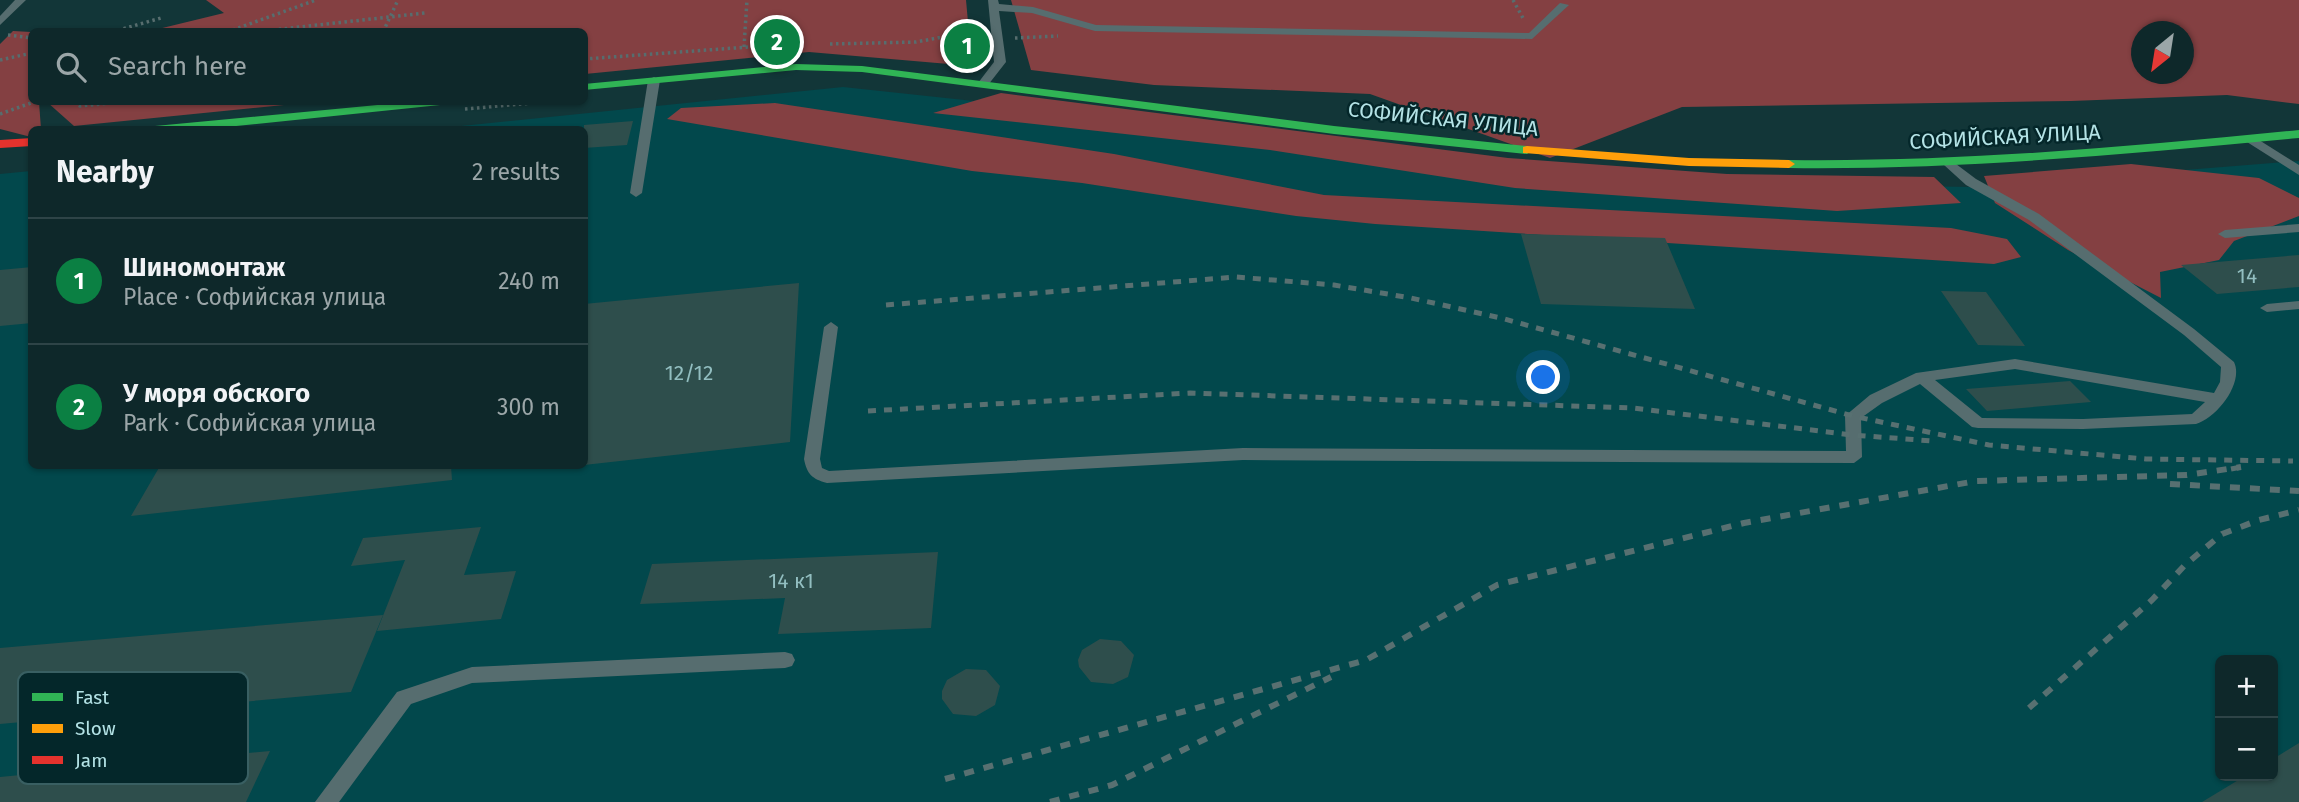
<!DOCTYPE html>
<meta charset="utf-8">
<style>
:root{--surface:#0e282a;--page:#173032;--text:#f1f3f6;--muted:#9ba6a8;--line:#2e4447;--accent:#0b8043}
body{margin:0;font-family:"Fira Sans",sans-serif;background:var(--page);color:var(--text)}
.controls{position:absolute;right:21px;bottom:21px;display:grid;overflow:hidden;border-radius:10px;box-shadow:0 2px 5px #0004}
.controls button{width:63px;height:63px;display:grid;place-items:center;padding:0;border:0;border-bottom:2px solid var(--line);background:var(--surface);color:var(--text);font:35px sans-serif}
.compass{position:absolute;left:2131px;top:21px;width:63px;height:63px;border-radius:50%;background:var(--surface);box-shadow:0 2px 5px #0004;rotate:210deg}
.you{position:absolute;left:1544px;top:378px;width:24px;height:24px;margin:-18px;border:5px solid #fff;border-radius:50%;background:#1a73e8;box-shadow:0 0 0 10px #1a73e833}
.badge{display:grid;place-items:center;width:46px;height:46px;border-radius:50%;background:var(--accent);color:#fff;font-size:23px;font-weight:700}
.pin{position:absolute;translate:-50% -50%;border:4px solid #fff;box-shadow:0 2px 7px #0006}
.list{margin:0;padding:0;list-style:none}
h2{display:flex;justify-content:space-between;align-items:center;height:91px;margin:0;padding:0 28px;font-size:30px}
h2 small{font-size:23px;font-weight:400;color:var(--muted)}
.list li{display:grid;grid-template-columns:46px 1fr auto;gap:21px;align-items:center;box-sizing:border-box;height:126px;padding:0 28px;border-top:2px solid var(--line)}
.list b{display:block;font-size:26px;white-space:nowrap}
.list p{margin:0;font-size:23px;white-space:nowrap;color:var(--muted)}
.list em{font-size:23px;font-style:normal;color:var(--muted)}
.icon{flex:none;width:38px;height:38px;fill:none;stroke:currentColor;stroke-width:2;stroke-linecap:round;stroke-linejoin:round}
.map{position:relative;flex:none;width:2299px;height:802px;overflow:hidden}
.search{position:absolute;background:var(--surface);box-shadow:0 2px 5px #0004;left:28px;top:28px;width:560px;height:77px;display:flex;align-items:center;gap:18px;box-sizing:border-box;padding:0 24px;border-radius:10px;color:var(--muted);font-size:26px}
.panel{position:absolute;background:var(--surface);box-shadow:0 2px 5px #0004;left:28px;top:126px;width:560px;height:343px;border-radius:10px}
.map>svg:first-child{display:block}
.built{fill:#02484c;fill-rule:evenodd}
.green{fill:#844042;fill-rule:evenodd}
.building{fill:#2e4e4c}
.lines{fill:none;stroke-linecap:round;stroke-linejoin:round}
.path{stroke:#576d6e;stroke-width:3.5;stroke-dasharray:2.5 3.5;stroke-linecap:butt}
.lane{fill:#566d6f;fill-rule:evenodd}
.fast{fill:#30b455;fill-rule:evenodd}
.slow{fill:#ff9f0a;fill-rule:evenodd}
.jam{fill:#e5322d;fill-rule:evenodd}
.rail-far1{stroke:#587071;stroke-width:5;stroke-dasharray:8 8;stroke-linecap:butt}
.rail{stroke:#587071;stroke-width:6;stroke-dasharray:10 10;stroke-linecap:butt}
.labels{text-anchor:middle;stroke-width:5;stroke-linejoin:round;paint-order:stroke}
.far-street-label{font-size:21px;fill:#b4e3e6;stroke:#04272a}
.number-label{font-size:21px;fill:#92bec0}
.key{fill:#04272a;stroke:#395f62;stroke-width:2}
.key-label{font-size:19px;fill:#b4e3e6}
</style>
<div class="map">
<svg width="2299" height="802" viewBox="0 0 2299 802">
<rect width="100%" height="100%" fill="#123638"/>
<path class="built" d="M 843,87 L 1736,183 L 1972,187 L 2299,161 L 2299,802 L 0,802 L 0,174 L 31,171 L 32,466 L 584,466 L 584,130 L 432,129 ZM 2220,660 L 2273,660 L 2273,776 L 2220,776 Z"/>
<path class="green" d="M 206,0 L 966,0 L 972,66 L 809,52 L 585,74 L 584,32 L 150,31 L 224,13 Z
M 1011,0 L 2299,0 L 2299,104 L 2227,95 L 2071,101 L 1682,107 L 1550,158 L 1370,94 L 1154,85 L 1031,70 ZM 2142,32 L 2184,32 L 2184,74 L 2142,74 Z
M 13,31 L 31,32 L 32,102 L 39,102 L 41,129 L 32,130 L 31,137 L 0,129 L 0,44 Z
M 1001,93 L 1508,158 L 1727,174 L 1934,177 L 1961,203 L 1837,211 L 1515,188 L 1270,150 L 933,113 Z
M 47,102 L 314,102 L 74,126 Z
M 775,103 L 1114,154 L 1324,195 L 1951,228 L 2007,239 L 2021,257 L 1994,264 L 1375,224 L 1296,216 L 1082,183 L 972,171 L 667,119 L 681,108 Z
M 2131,164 L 2259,178 L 2299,198 L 2299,216 L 2234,241 L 2219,260 L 2160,272 L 2161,298 L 2068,250 L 1995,203 L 1984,176 Z"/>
<path class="building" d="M 633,121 L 627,145 L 584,148 L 584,125 Z
M 1521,234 L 1665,238 L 1695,309 L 1541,304 Z
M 2299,255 L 2299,287 L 2217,294 L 2181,265 Z
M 32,267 L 32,323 L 0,326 L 0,270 Z
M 799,283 L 790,442 L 584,465 L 584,304 Z
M 1941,291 L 1986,292 L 2025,346 L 1978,345 Z
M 2070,381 L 2091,402 L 1987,411 L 1966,389 Z
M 160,466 L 451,466 L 452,480 L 131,516 Z
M 481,527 L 464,575 L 516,571 L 501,619 L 377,631 L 405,560 L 351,566 L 363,538 Z
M 938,552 L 931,628 L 778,634 L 785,598 L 640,604 L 652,564 Z
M 383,615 L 351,692 L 0,724 L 0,648 Z
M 1100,639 L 1121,641 L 1134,655 L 1128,677 L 1113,684 L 1091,682 L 1079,667 L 1078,660 L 1082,650 Z
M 966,669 L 986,670 L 1000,686 L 995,705 L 976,716 L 953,714 L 942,699 L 942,691 L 947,680 Z
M 2299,743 L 2299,802 L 2202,802 L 2245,776 L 2273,776 L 2273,759 Z
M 270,751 L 246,802 L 0,802 L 0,777 Z"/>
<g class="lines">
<path class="path" d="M 1513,0 L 1524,20
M 112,32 L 161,18
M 227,32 L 316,0
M 255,32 L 425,13
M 383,32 L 398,0
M 8,35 L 32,38
M 1015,38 L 1058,36
M 830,44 L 916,42 L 943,37 L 978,38
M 744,47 L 747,0
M 584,59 L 776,45
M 0,60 L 32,53
M 74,102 L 80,106 L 122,102
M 465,109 L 544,102
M 0,114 L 34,102"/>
<path class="lane" d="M 15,0 L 26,0 L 0,25 L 0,16 Z
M 988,0 L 998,0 L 999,4 L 1033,7 L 1096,25 L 1529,33 L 1560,3 L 1569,5 L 1532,39 L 1095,31 L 1032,13 L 999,11 L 1006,62 L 988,85 L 984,86 L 978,83 L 994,62 Z
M 654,77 L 660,80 L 642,193 L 636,197 L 630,193 L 648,80 Z
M 2251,135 L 2299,165 L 2299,175 L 2247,142 L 2247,136 Z
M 1948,158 L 1976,179 L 2039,214 L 2194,329 L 2234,362 C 2244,383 2217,418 2196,424 L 2083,429 L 1978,428 L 1972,427 L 1920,384 L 1882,403 L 1861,418 L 1862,457 L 1854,463 L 1243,460 L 827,483 C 812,479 807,474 804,459 L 824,327 L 831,322 L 838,327 L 820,459 L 822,468 L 829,471 L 1243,448 L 1846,451 L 1845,416 L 1870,395 L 1916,373 L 2015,359 L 2214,393 L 2220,382 L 2221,367 L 2184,335 L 2029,220 L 1966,185 L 1944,165 L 1944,159 ZM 2015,369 L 2205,402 L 2192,414 L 2083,419 L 1982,418 L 1935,380 Z
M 2299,224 L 2299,232 L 2225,238 L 2218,234 L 2225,230 Z
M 2299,301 L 2299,309 L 2267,312 L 2260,308 L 2267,304 Z
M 785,652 L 792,654 L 795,660 L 792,666 L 785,668 L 472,683 L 411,704 L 339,802 L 315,802 L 397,692 L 472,667 Z"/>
<path class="fast" d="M 796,64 L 862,66 L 1334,126 L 1527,146 L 1533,150 L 1527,154 L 1334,134 L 862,72 L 796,70 L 584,90 L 584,84 Z
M 409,102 L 446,102 L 440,105 L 197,130 L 149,130 L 155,126 Z
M 2299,130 L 2299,138 C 2129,154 1960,170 1789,168 L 1783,164 L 1789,160 C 1960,162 2129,147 2299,130 Z"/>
<path class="slow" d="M 1527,146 L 1689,158 L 1789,160 L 1795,164 L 1789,168 L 1689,166 L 1523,153 L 1523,147 Z"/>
<path class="jam" d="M 32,138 L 32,146 L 0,148 L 0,140 Z"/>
<path class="rail-far1" d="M 886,305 L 1236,277 L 1334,285 L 1411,298 L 1501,318 L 1853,416 L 1989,445 L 2146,459 L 2293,461
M 868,411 L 1190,393 L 1633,408 L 1852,435 L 1933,441
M 2231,469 L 2241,467"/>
<path class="rail" d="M 2170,484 L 2299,491
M 2029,708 L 2152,600 L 2185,565 L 2222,534 L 2259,520 L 2299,510
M 945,779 L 1366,660 L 1497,585 L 1744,523 L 1976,481 L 2187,475 L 2241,467
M 1050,802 L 1112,785 L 1331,677"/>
</g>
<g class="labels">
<g class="far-street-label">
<text transform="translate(1443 119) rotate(6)" y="7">СОФИЙСКАЯ УЛИЦА</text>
<text transform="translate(2005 137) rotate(-3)" y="7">СОФИЙСКАЯ УЛИЦА</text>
</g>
<g class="number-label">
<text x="2247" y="283">14</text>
<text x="689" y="380">12/12</text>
<text x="791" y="588">14 к1</text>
</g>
</g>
<rect x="18" y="672" width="230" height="112" rx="10" class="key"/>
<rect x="32" y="693" width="31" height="8" fill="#30b455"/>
<rect x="32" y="724" width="31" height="9" fill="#ff9f0a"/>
<rect x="32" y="756" width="31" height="8" fill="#e5322d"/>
<g class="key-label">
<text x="75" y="704">Fast</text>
<text x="75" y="735">Slow</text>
<text x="75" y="767">Jam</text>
</g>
</svg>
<div class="controls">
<button>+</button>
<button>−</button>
</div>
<svg class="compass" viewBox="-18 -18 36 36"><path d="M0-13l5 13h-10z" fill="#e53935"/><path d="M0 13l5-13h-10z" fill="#9ba6a8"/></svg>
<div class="you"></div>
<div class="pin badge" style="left:967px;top:46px">1</div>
<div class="pin badge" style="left:777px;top:42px">2</div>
<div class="search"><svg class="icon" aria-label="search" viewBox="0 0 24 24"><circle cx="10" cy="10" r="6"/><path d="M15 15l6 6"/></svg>Search here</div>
<section class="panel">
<h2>Nearby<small>2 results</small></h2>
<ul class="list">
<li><span class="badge">1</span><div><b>Шиномонтаж</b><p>Place · Софийская улица</p></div><em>240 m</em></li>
<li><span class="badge">2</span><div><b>У моря обского</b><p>Park · Софийская улица</p></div><em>300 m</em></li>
</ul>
</section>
</div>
